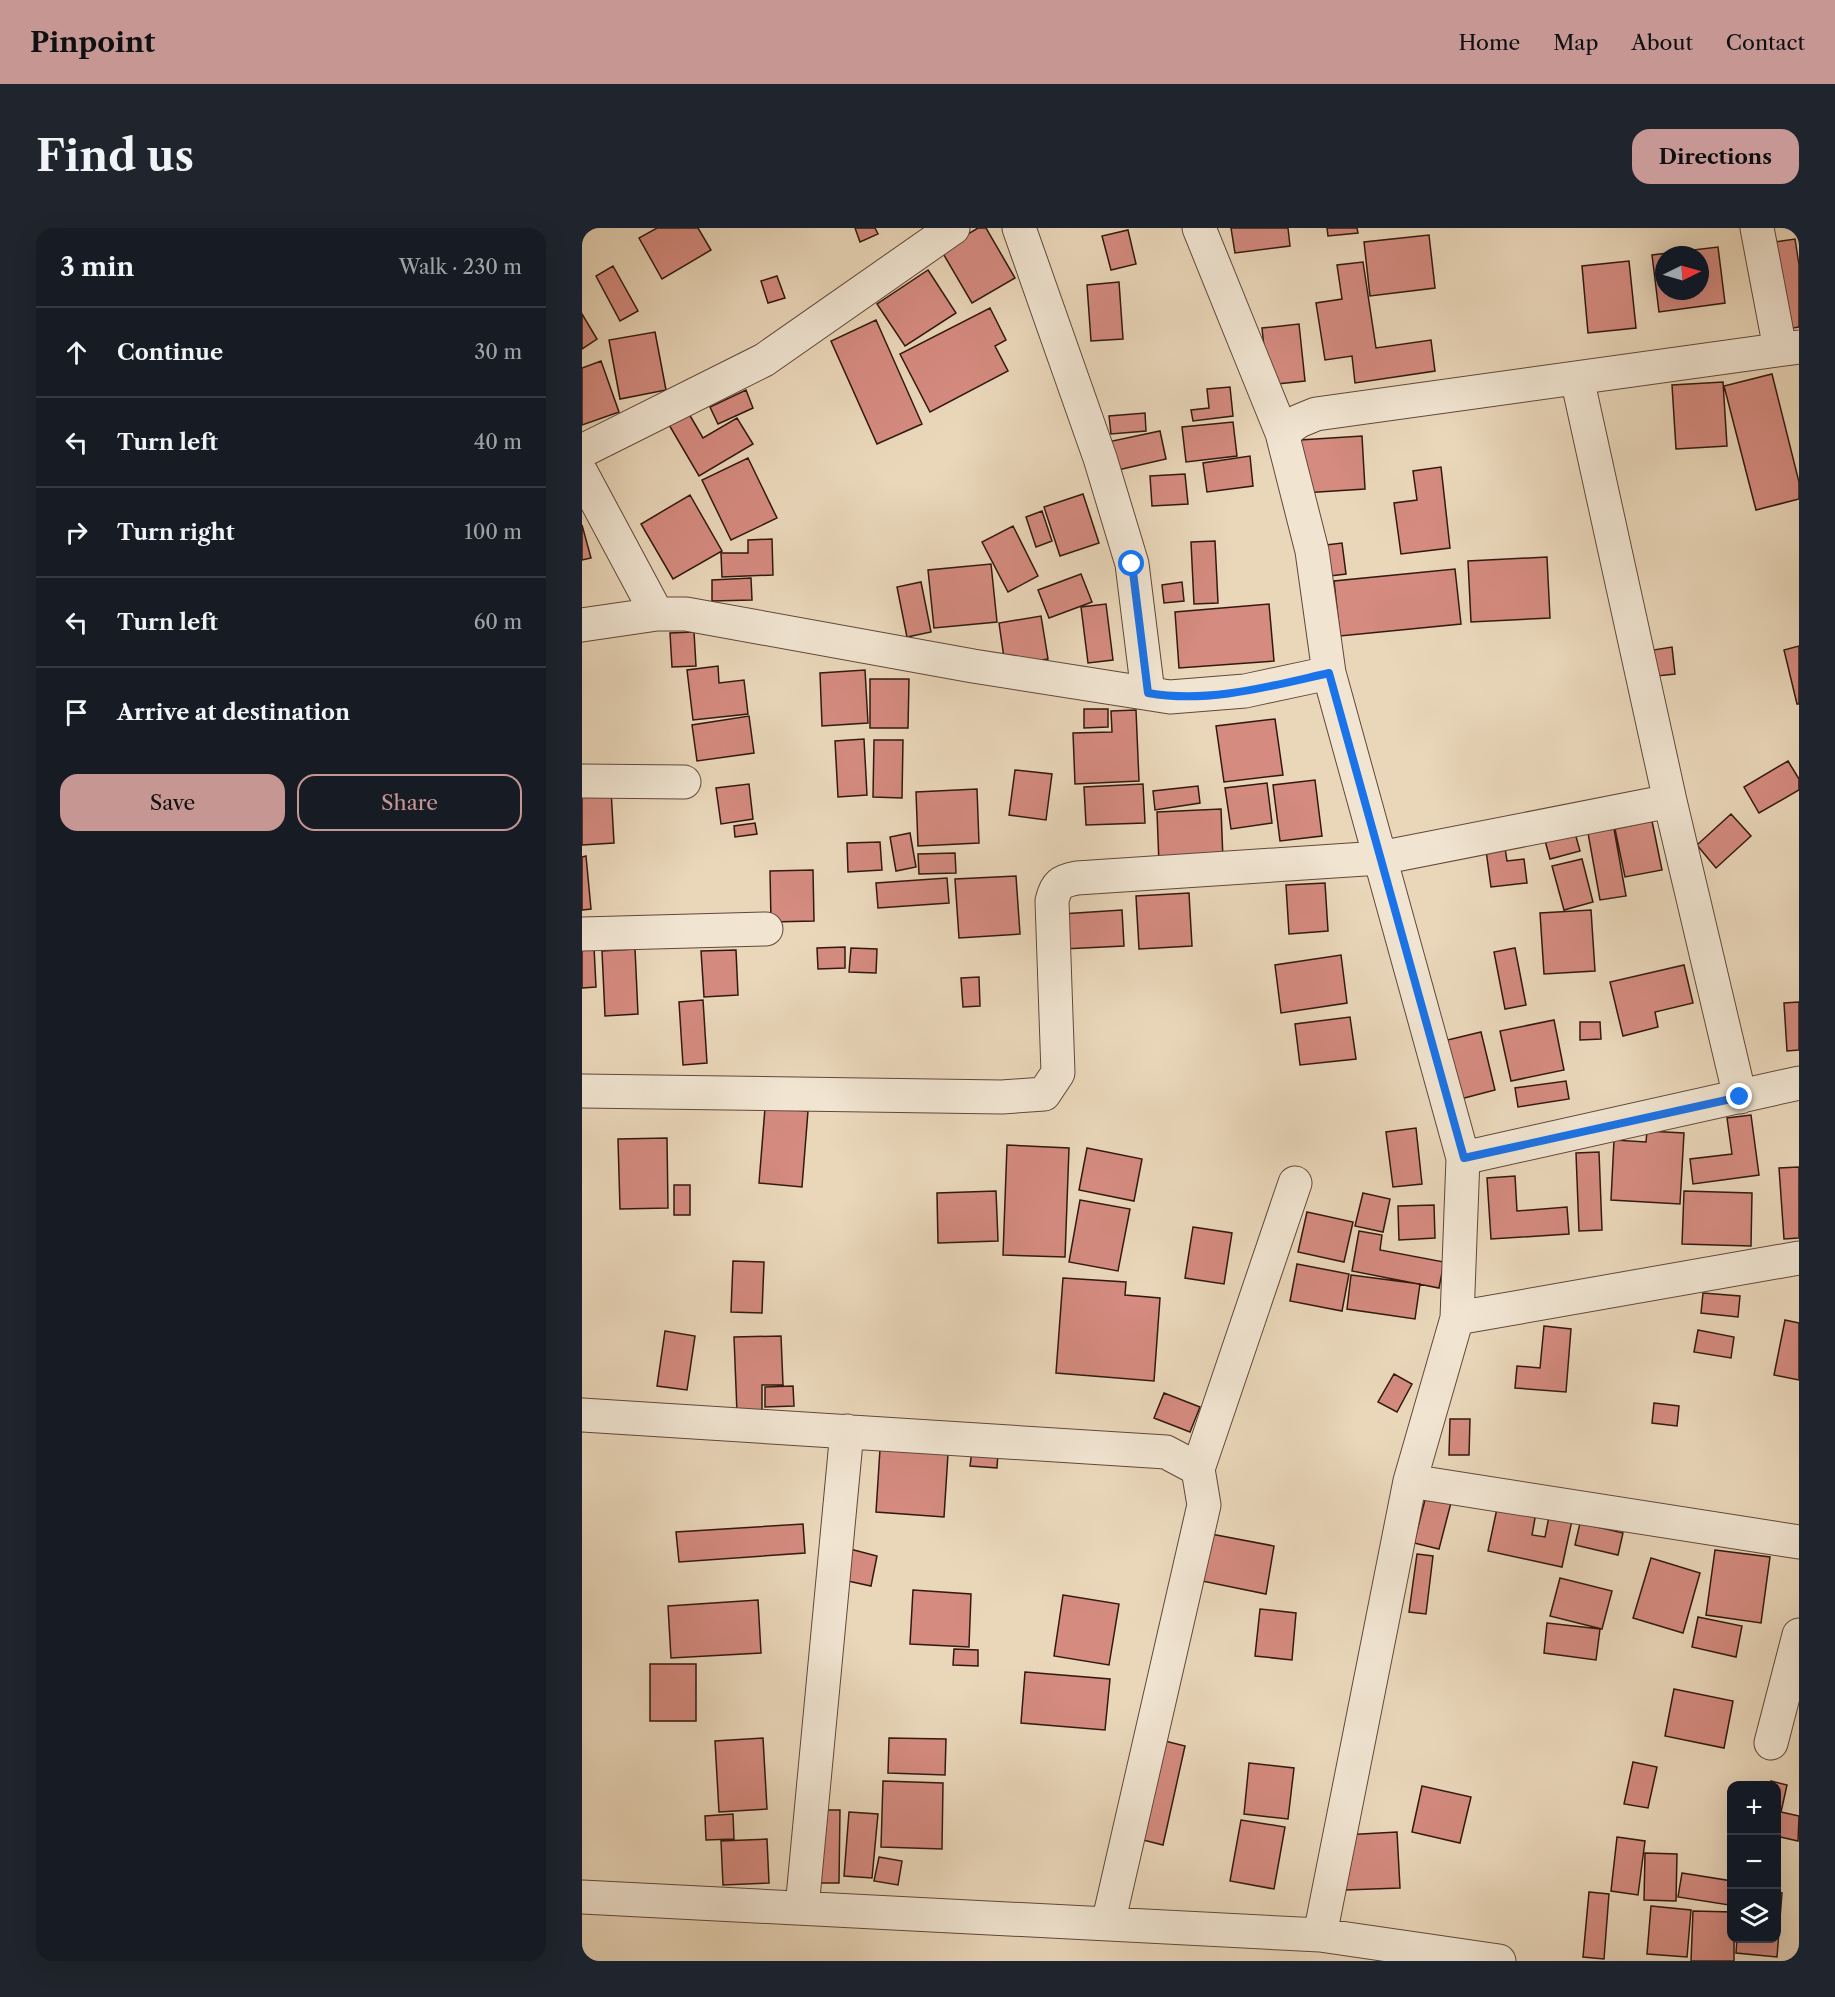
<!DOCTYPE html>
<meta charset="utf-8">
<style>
:root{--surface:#171b24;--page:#20242c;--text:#f1f3f6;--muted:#9ea1a6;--line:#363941;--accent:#c59692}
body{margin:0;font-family:"Libre Caslon Text",serif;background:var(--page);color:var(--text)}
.controls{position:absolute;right:18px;bottom:18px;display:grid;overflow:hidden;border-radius:12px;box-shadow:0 6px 24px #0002}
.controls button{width:54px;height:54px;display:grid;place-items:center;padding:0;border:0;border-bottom:2px solid var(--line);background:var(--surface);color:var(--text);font:30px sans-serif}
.compass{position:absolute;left:1073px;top:18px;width:54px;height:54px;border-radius:50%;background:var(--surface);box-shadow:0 6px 24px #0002;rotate:85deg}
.stop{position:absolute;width:18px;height:18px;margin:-14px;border:4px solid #1a73e8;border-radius:50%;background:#fff}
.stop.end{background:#1a73e8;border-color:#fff;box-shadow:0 2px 6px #0008}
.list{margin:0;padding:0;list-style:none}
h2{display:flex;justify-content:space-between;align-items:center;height:78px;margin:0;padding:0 24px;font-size:26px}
h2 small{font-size:20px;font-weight:400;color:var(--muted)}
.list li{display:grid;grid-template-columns:39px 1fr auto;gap:18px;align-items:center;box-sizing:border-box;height:90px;padding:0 24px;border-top:2px solid var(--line)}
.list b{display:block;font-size:22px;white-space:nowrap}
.list em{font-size:20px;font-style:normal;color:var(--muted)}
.actions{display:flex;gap:12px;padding:18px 24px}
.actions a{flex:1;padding:14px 0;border:2px solid var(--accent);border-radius:18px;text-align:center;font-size:21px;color:var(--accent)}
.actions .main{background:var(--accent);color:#111}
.icon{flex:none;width:33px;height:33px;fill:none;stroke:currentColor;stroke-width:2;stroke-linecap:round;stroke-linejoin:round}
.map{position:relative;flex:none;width:1217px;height:1733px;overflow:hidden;border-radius:18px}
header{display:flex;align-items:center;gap:36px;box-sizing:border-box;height:84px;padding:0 30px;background:var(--accent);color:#111}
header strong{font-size:28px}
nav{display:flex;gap:33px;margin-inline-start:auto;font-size:21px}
.intro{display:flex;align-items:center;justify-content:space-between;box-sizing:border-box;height:144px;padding:0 36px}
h1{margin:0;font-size:42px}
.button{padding:15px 27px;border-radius:18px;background:var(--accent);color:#111;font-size:21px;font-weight:700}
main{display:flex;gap:36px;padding:0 36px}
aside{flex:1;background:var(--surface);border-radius:18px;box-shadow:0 6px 24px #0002}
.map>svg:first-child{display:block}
.building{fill:#d58b80;stroke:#32190f;stroke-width:1.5;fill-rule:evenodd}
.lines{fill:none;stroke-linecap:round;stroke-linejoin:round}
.minor-casing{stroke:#60483a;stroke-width:35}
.minor{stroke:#f1e5d2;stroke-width:33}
.route{stroke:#1a73e8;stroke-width:8}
</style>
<header>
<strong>Pinpoint</strong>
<nav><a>Home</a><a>Map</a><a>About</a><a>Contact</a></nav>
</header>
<div class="intro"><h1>Find us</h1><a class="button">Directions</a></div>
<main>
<aside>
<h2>3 min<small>Walk · 230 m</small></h2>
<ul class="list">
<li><svg class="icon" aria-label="ahead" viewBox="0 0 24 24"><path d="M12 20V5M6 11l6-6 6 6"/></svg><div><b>Continue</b></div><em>30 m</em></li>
<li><svg class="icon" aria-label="left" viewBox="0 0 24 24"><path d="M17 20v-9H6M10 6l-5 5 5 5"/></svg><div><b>Turn left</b></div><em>40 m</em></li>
<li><svg class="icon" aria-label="right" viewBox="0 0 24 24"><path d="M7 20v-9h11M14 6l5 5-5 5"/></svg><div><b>Turn right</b></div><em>100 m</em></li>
<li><svg class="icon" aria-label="left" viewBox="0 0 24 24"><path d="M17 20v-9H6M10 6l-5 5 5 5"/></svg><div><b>Turn left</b></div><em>60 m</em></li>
<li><svg class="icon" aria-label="arrive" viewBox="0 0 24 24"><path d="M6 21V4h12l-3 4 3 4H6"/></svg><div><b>Arrive at destination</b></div></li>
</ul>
<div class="actions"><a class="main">Save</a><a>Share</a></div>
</aside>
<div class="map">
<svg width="1217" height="1733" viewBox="0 0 1217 1733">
<rect width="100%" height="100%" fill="#ead7ba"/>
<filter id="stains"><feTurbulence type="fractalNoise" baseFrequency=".00333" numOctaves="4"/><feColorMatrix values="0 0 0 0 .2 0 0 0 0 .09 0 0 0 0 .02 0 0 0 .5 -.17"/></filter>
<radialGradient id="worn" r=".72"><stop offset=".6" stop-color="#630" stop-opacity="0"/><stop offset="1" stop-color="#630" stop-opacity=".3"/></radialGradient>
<path class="building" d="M 75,0 L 116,0 L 129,22 L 80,51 L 57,10 Z
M 273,0 L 293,0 L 296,6 L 278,14 Z
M 396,0 L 404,0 L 433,50 L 390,75 L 359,22 Z
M 649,0 L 706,0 L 708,18 L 653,25 Z
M 745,0 L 775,0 L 776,5 L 746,8 Z
M 546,2 L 554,36 L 529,42 L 520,8 Z
M 847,7 L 853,60 L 788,68 L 782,14 Z
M 1213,11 L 1217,37 L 1217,99 L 1199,102 L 1185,15 Z
M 1136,19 L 1143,75 L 1077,84 L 1070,27 ZM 1082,27 L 1118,27 L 1118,63 L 1082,63 Z
M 1047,33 L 1054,100 L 1006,105 L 1000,38 Z
M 781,34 L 794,120 L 849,112 L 853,143 L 773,155 L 770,128 L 743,132 L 734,75 L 760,71 L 755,37 Z
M 31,38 L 56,83 L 38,93 L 14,48 Z
M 346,42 L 374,85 L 323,118 L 295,76 Z
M 195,48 L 203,70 L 186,75 L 179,53 Z
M 537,54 L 541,111 L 509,113 L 505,57 Z
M 408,80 L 424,112 L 413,118 L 426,143 L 348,184 L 318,126 Z
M 0,86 L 15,111 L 0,121 Z
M 294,92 L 340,196 L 295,216 L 249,113 Z
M 717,96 L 723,153 L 686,157 L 680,100 Z
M 73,104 L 84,162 L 38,171 L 27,112 Z
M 19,133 L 37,184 L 0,197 L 0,140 Z
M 1190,146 L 1217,254 L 1217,271 L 1174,282 L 1142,158 Z
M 1141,154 L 1145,218 L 1094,221 L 1090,157 Z
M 648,159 L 651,188 L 611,193 L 609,182 L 627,180 L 625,161 Z
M 164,162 L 171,180 L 136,196 L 128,179 Z
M 103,179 L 121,210 L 155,190 L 171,216 L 117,248 L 83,190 Z
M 563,185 L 564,203 L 529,206 L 527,188 Z
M 651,194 L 655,228 L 604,234 L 600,199 Z
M 578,203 L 584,231 L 527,244 L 521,215 Z
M 780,208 L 783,261 L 721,265 L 718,212 Z
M 668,228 L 671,258 L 625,264 L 621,235 Z
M 166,230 L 195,290 L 149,312 L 120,252 Z
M 859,239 L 868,320 L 819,326 L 812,275 L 835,272 L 831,243 Z
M 603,246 L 606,276 L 570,278 L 568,248 Z
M 501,266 L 517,315 L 478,328 L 462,279 Z
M 108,267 L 140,323 L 91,351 L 59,296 Z
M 460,283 L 470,313 L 454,319 L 444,289 Z
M 0,297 L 9,330 L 0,332 Z
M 431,298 L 456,348 L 426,364 L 400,314 Z
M 190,311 L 191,347 L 140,349 L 139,325 L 166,325 L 166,312 Z
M 633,313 L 636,375 L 612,376 L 609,314 Z
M 760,315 L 764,346 L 740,349 L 736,318 Z
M 965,329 L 968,390 L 889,394 L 886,333 Z
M 409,336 L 415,394 L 352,400 L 346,342 Z
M 873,341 L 879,396 L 758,408 L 752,353 Z
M 499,346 L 510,374 L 467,390 L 456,362 Z
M 169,350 L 170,372 L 130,373 L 130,352 Z
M 339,354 L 349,404 L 325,409 L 315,359 Z
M 600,354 L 602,373 L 582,375 L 580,357 Z
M 524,376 L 531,432 L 506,435 L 499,379 Z
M 687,376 L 692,433 L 597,440 L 593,384 Z
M 459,388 L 466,431 L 423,437 L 417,395 Z
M 112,404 L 114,438 L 90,439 L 88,405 Z
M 1217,418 L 1217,476 L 1215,476 L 1202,422 Z
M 1090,419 L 1093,446 L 1075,448 L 1071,422 Z
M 136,438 L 137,455 L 162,452 L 166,486 L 111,492 L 105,442 Z
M 283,442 L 286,495 L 240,498 L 238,445 Z
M 288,451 L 327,451 L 326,500 L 288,500 Z
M 502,481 L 526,481 L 526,499 L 502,500 Z
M 554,482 L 557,553 L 493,556 L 491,505 L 530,504 L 529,483 Z
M 167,488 L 172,525 L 115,533 L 110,497 Z
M 693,491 L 701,547 L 642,554 L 634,498 Z
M 282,511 L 285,567 L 256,569 L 253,513 Z
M 292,512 L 321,512 L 320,570 L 291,569 Z
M 1206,533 L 1217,551 L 1217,562 L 1177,585 L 1162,559 Z
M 433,542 L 470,546 L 464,592 L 427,587 Z
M 733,552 L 740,608 L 698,613 L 691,557 Z
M 685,555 L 690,595 L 649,601 L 643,560 Z
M 167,556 L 171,591 L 139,596 L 134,560 Z
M 561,556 L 563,595 L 504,597 L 502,559 Z
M 616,558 L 618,575 L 573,582 L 571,563 Z
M 29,561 L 32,615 L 0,617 L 0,563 Z
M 395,561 L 397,615 L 336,618 L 334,564 Z
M 639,581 L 641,632 L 577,636 L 575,584 Z
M 1149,586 L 1169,608 L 1134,640 L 1115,617 Z
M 1070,593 L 1080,642 L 1043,649 L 1033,601 Z
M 173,595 L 175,606 L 153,609 L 152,598 Z
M 992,601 L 998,623 L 968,631 L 962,609 Z
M 1032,601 L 1044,668 L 1018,672 L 1006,605 Z
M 328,605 L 334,639 L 314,643 L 308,609 Z
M 922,613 L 925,633 L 942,631 L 945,655 L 909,659 L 903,615 Z
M 298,614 L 300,642 L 266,644 L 265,615 Z
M 373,625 L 374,645 L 337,646 L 336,626 Z
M 4,628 L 9,681 L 0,682 L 0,629 Z
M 1000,631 L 1011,674 L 982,682 L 970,638 Z
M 231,642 L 232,693 L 189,694 L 188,643 Z
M 434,648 L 438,706 L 377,710 L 373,651 Z
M 365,650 L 367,675 L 296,680 L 294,655 Z
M 743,655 L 746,703 L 707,706 L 704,657 Z
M 607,665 L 610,718 L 557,721 L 554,668 Z
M 540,682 L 542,718 L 481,721 L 479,686 Z
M 1009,682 L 1013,743 L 962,746 L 958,685 Z
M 0,719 L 12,719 L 14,759 L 0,760 Z
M 263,719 L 263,740 L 236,741 L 235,720 Z
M 269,720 L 295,721 L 294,745 L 267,744 Z
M 933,720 L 944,777 L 923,781 L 912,724 Z
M 53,721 L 56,786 L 23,788 L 20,723 Z
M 154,722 L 156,767 L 122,769 L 119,723 Z
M 759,727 L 765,775 L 699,785 L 693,737 Z
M 1102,737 L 1111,775 L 1073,784 L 1076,799 L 1041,808 L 1028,754 Z
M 397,749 L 398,778 L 381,779 L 379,750 Z
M 121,772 L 125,835 L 101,837 L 97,774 Z
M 1217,774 L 1217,822 L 1205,823 L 1202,775 Z
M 768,789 L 774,831 L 718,837 L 713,796 Z
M 972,792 L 982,842 L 929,853 L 918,803 Z
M 998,794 L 1018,794 L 1019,811 L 998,812 Z
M 899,804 L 913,862 L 867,874 L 853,815 Z
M 984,853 L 987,871 L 936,879 L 933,860 Z
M 183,880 L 226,883 L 220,959 L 177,955 Z
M 1169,887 L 1177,947 L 1111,956 L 1108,931 L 1150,926 L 1145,890 Z
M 834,900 L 840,956 L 811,959 L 804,904 Z
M 1065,903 L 1102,905 L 1098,976 L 1029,972 L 1032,912 L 1064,914 Z
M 85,910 L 86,980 L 38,981 L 36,911 Z
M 425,917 L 487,920 L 483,1029 L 421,1027 Z
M 505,920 L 560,931 L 552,973 L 497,962 Z
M 1017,924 L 1020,1002 L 997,1003 L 994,925 Z
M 1217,939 L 1217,1010 L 1202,1011 L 1197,940 Z
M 933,948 L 935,983 L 985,979 L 987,1006 L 909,1011 L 905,950 Z
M 92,957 L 108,957 L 108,987 L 92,987 Z
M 414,963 L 416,1013 L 356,1015 L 355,965 Z
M 1102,963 L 1170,965 L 1169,1018 L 1100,1016 Z
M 781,965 L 808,971 L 801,1004 L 773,998 Z
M 498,972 L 548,981 L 536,1043 L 487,1034 Z
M 852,977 L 853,1010 L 817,1012 L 816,978 Z
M 725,984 L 771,994 L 762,1034 L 716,1024 Z
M 611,999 L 650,1005 L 642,1056 L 603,1050 Z
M 777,1003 L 800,1007 L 798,1022 L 862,1034 L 857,1060 L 770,1043 Z
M 151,1033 L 182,1034 L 180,1085 L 149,1084 Z
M 715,1036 L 767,1046 L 760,1083 L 708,1073 Z
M 769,1047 L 838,1056 L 833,1091 L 765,1081 Z
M 481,1050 L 544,1054 L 543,1067 L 578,1070 L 572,1153 L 474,1145 Z
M 1121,1065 L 1158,1068 L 1156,1089 L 1119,1085 Z
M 1203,1092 L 1217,1095 L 1217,1152 L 1192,1147 Z
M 962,1098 L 989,1101 L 984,1164 L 933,1160 L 935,1138 L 958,1140 Z
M 1116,1102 L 1152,1109 L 1149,1130 L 1112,1124 Z
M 83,1103 L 113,1108 L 105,1162 L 75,1158 Z
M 199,1108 L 201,1157 L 180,1157 L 180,1184 L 155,1185 L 152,1109 Z
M 812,1146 L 830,1156 L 815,1184 L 796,1174 Z
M 211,1158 L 212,1178 L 183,1179 L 183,1159 Z
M 582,1165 L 618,1179 L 608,1204 L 572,1190 Z
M 1072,1175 L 1097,1178 L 1095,1198 L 1070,1195 Z
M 868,1191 L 888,1191 L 887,1227 L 867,1227 Z
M 298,1221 L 366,1226 L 362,1289 L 294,1284 Z
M 390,1222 L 416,1225 L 415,1240 L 388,1238 Z
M 846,1260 L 871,1267 L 857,1321 L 832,1315 Z
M 917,1271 L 955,1279 L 950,1307 L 963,1309 L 969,1278 L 992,1283 L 980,1339 L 906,1323 Z
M 998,1295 L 1041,1305 L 1036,1327 L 993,1317 Z
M 221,1296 L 223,1325 L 97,1334 L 94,1304 Z
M 629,1306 L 692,1318 L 684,1366 L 620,1353 Z
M 268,1321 L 295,1328 L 289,1358 L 261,1352 Z
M 1133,1322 L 1188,1329 L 1179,1395 L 1124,1387 Z
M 835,1326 L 851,1328 L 844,1386 L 827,1384 Z
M 1069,1330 L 1118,1345 L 1101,1405 L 1051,1390 Z
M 978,1350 L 1030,1363 L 1020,1401 L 968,1388 Z
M 331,1362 L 389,1366 L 387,1419 L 328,1416 Z
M 481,1367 L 537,1376 L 527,1437 L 472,1428 Z
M 176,1372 L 179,1425 L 89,1430 L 86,1378 Z
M 678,1381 L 714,1385 L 710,1432 L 673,1428 Z
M 1116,1389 L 1160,1398 L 1154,1429 L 1110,1419 Z
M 965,1395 L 1018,1401 L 1014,1432 L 962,1425 Z
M 372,1421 L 396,1422 L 396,1438 L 371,1437 Z
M 68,1436 L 114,1436 L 114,1493 L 68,1493 Z
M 443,1444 L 528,1451 L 523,1502 L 439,1495 Z
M 1092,1461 L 1151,1473 L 1142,1520 L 1083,1508 Z
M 181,1510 L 185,1581 L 137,1584 L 133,1513 Z
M 307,1510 L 364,1511 L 363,1547 L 306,1545 Z
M 579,1512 L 603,1518 L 581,1617 L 557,1611 Z
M 1051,1534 L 1075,1539 L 1066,1580 L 1042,1576 Z
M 667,1535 L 712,1540 L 706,1591 L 662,1586 Z
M 301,1553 L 361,1555 L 360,1621 L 299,1619 Z
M 1189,1553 L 1205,1557 L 1199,1584 L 1217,1588 L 1216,1613 L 1194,1608 L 1194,1558 L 1188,1558 Z
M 840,1558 L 889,1569 L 878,1615 L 830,1604 Z
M 237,1582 L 258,1582 L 257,1655 L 236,1655 Z
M 267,1584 L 296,1586 L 290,1650 L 262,1648 Z
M 151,1586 L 152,1611 L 124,1612 L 123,1588 Z
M 659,1592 L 703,1599 L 692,1661 L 648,1653 Z
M 815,1604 L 818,1660 L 763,1662 L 761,1607 Z
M 1035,1609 L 1063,1613 L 1056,1667 L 1029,1663 Z
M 185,1611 L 187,1655 L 141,1657 L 139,1613 Z
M 1063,1625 L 1095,1626 L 1094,1673 L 1062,1672 Z
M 297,1629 L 320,1633 L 316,1657 L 292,1653 Z
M 1100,1645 L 1150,1653 L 1147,1677 L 1096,1669 Z
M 1007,1664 L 1027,1666 L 1022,1731 L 1001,1729 Z
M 1194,1664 L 1200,1665 L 1195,1729 L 1154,1725 L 1155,1710 L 1194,1710 Z
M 1069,1678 L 1109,1682 L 1105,1729 L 1065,1726 Z
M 1111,1683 L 1150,1684 L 1150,1710 L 1152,1710 L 1152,1733 L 1109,1733 Z"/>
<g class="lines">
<defs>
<path id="minor" d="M 437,0 L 518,230 L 550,336 L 566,465
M 617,0 L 700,205 L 730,323 L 747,445 L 881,930 L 875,1090 L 828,1253 L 738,1707
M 1175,0 L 1198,121
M 995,150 L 1088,573 L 1158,869
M 700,205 L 717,193 L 734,186 L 1217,119
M 0,223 L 182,132 L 371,0
M 0,246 L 75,386
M 0,397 L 75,386 L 104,386 L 391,438 L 588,469 L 663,463 L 747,445
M 0,553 L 102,554
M 0,706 L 184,701
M 0,863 L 420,869 L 462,866 L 476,845 L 470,673 C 474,656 479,653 495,650 L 798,630 L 1088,573
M 881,930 L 1217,855
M 875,1090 L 1217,1030
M 0,1187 L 584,1224 L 616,1241 L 622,1277 L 526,1696
M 616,1241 L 713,955
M 828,1253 L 1217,1314
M 1189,1515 L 1217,1407
M 0,1669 L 738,1707 L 917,1733
M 220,1680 L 265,1203"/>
</defs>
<use href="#minor" class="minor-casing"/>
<use href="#minor" class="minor"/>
</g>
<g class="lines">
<path class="route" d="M 550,336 L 566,465 C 626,476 689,458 747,445 L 882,930 L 1158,869"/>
</g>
<rect width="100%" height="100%" filter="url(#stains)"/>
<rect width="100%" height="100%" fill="url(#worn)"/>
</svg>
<div class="controls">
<button>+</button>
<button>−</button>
<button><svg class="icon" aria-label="layers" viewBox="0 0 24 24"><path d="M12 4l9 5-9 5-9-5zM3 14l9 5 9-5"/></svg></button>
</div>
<svg class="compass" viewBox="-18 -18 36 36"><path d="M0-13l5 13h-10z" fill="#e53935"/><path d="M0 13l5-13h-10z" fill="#9ea1a6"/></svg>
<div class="stop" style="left:550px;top:336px"></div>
<div class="stop end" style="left:1158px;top:869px"></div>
</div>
</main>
